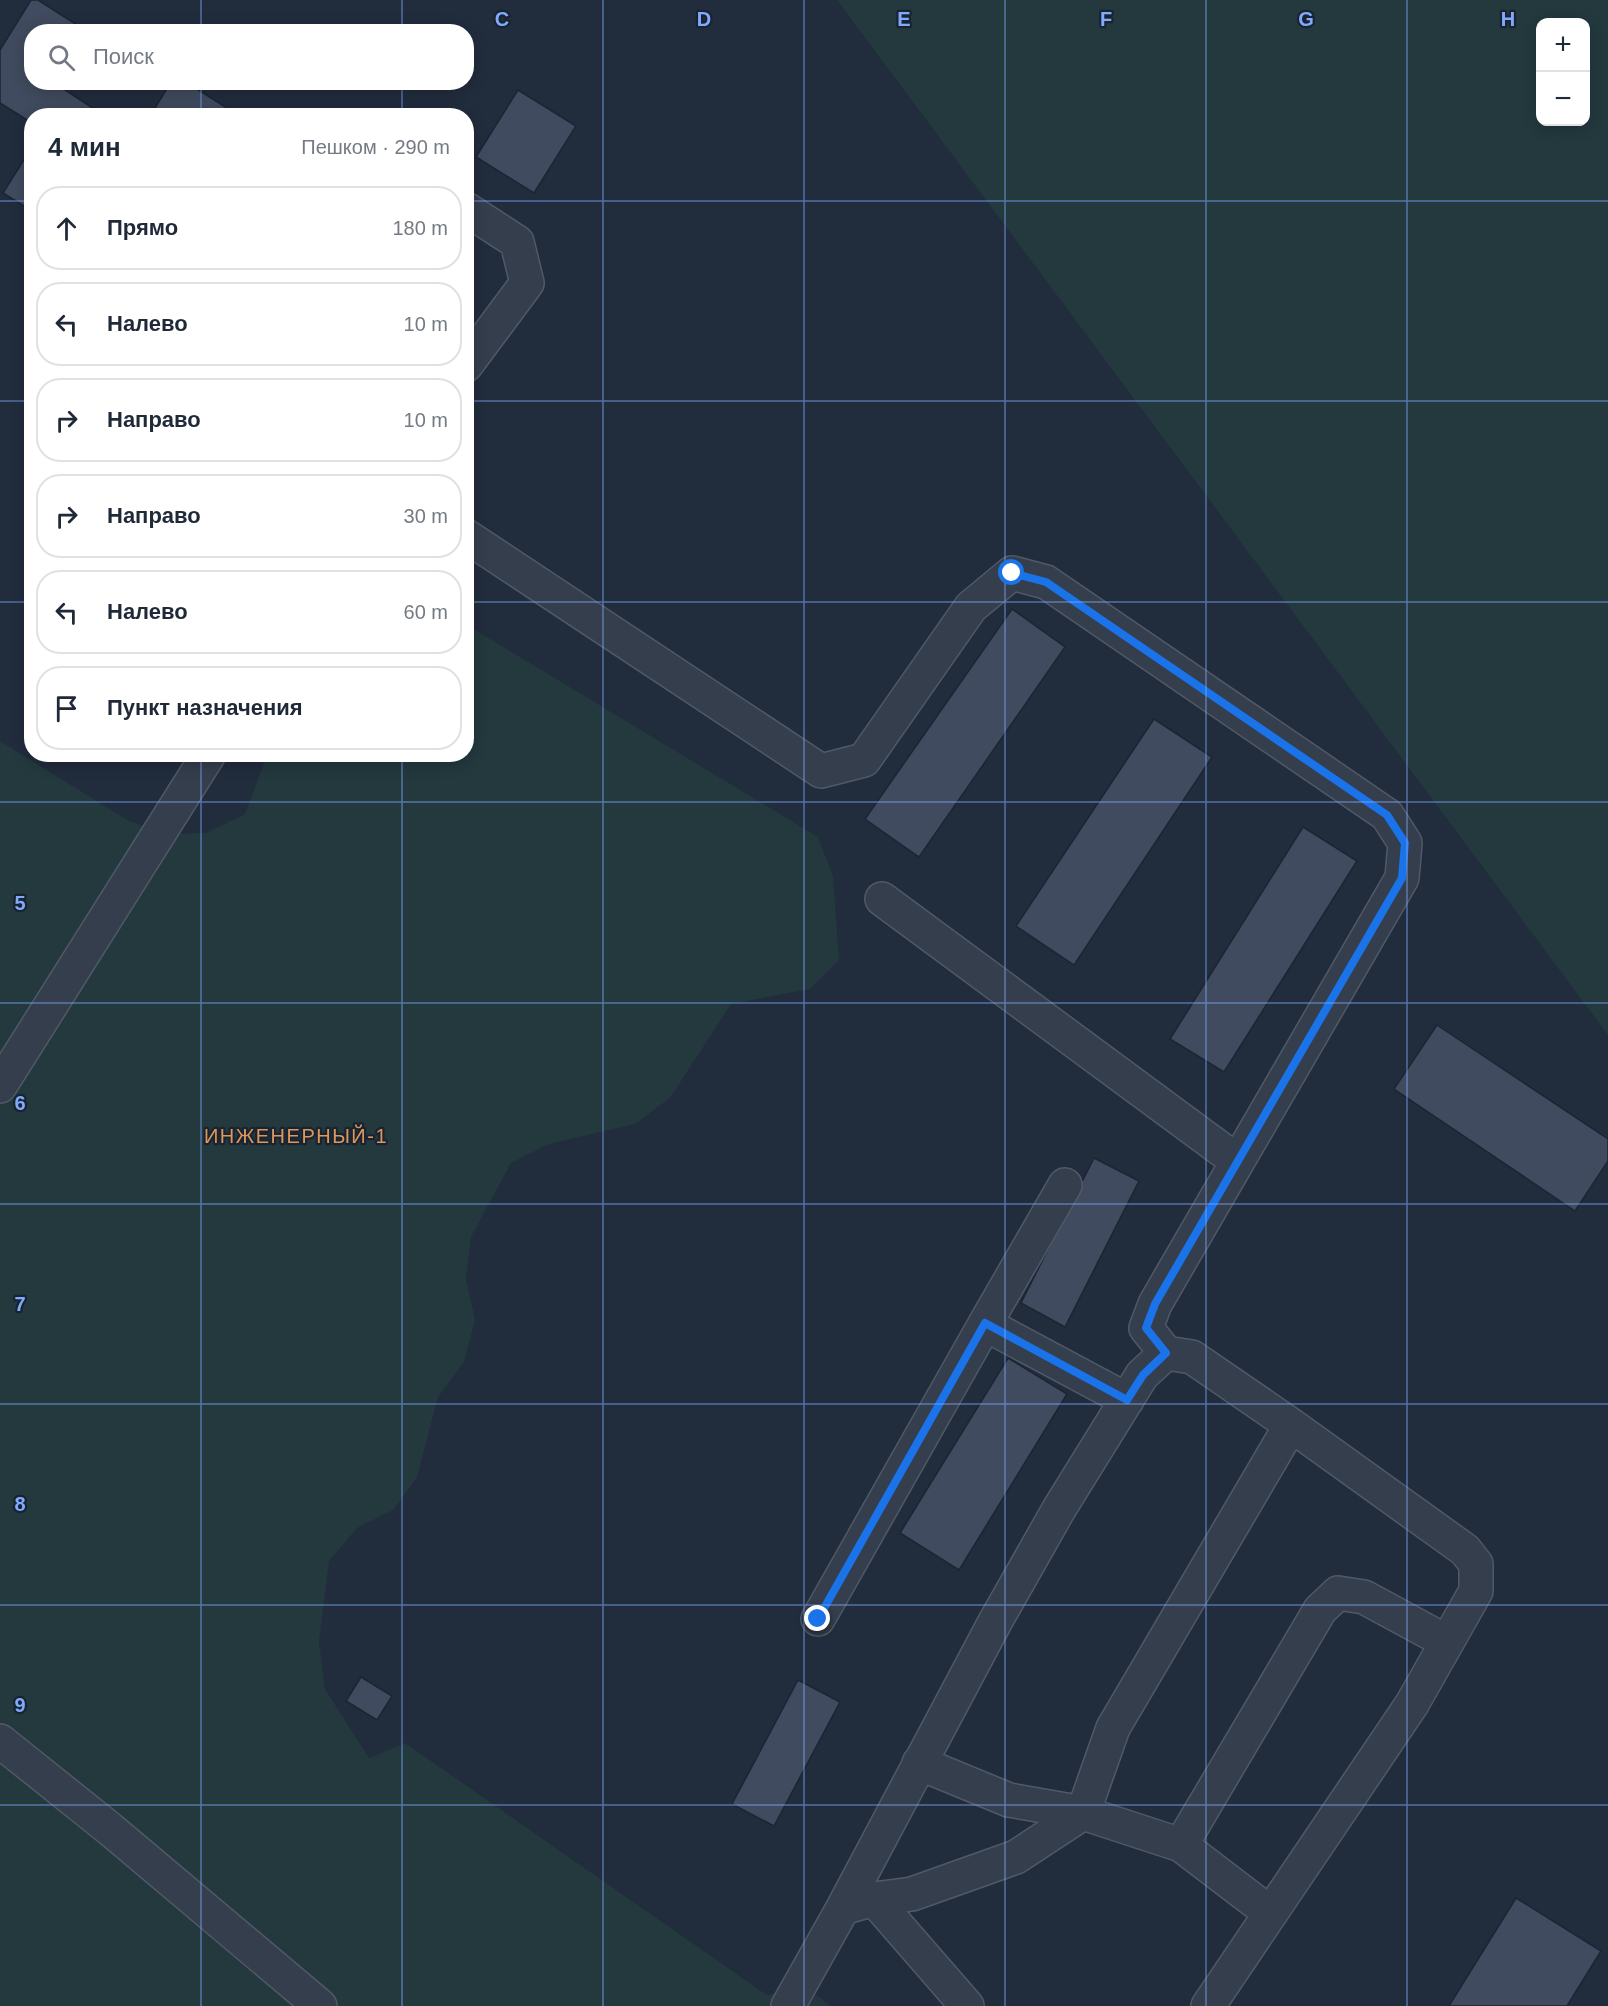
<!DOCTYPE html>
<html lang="ru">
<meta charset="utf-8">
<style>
:root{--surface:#fff;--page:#f2f2f3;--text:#1f2937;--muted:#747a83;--line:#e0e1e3}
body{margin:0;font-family:Arial,sans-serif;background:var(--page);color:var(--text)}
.controls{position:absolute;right:18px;top:18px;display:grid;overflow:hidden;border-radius:12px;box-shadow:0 3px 15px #0003}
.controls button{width:54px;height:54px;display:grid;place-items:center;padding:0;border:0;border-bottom:2px solid var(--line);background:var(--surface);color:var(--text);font:30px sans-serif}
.stop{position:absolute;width:18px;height:18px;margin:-14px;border:4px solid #1a73e8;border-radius:50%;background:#fff}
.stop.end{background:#1a73e8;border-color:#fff;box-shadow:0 2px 6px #0008}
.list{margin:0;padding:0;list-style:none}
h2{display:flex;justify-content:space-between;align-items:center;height:78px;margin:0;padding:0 24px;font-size:26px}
h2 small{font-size:20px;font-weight:400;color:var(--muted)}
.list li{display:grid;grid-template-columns:39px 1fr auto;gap:18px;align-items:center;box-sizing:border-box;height:84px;margin:0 12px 12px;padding:0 12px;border:2px solid var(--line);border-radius:24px}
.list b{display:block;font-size:22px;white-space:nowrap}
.list em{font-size:20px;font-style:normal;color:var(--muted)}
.icon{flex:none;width:33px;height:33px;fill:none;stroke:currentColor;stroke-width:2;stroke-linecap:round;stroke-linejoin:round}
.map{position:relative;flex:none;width:1608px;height:2006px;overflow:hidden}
.search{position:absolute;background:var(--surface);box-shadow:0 3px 15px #0003;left:24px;top:24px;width:450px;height:66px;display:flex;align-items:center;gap:15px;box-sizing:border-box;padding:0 21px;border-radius:24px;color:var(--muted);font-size:22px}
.panel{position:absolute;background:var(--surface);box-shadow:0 3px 15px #0003;left:24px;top:108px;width:450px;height:654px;border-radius:24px}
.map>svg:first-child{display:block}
.green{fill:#23393e;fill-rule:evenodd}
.building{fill:#404b5f;stroke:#1c2533;stroke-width:1.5}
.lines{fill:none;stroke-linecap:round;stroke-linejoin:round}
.minor-casing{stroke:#505967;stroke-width:36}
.minor{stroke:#353e4d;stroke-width:33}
.route{stroke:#1a73e8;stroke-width:8}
.grid{fill:none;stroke:#80abfd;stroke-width:1.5;stroke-opacity:0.55}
.labels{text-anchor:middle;stroke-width:4.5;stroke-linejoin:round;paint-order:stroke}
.quarter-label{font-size:20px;letter-spacing:1.5px;fill:#da985a;stroke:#1a2331}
.grid-label{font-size:20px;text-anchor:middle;font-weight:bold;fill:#80abfd;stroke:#1a2331;stroke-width:4.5;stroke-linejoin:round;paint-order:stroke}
</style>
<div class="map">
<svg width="1608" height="2006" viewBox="0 0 1608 2006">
<rect width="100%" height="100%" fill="#212c3d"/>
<path class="green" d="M 837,0 L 1608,0 L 1608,1035 ZM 1540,22 L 1586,22 L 1586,122 L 1540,122 Z
M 467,625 L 818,837 L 833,876 L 839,960 L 810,989 L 731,1004 L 670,1098 L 635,1124 L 549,1144 L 511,1163 L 471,1237 L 466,1279 L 475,1320 L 464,1362 L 438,1397 L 417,1477 L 393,1510 L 357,1528 L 329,1561 L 319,1642 L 325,1689 L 369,1758 L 405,1743 L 767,1995 L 807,1987 L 830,2006 L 0,2006 L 0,741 L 127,820 L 166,834 L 206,833 L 245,814 L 267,755 L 466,754 Z"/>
<path class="building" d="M 31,0 L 38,0 L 88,32 L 32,32 L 32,82 L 66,82 L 62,88 L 105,116 L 32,116 L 32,123 L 0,103 L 0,50 Z
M 171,82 L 186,82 L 238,115 L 150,116 Z
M 518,90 L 576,126 L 534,193 L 476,157 Z
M 32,147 L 32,211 L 3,193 Z
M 1012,609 L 1065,647 L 919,857 L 865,819 Z
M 1154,719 L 1212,757 L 1074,965 L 1016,926 Z
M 1303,827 L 1357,861 L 1224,1072 L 1170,1039 Z
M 1437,1025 L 1608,1139 L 1608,1161 L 1575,1211 L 1394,1089 Z
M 1094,1158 L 1139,1181 L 1065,1327 L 1021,1303 Z
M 1008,1358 L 1067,1394 L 959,1570 L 900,1533 Z
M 361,1677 L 392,1696 L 377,1720 L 346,1701 Z
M 798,1680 L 840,1702 L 774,1826 L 732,1804 Z
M 1516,1898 L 1601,1951 L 1567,2006 L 1449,2006 Z"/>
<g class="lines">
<defs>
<path id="minor" d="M 466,209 L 517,242 L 527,283 L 466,365
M 466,536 L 821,771 L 864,760 L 971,607 L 1012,573 L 1046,582 L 1387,815 L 1405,843 L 1402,878 L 1155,1304 L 1146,1328 L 1166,1353
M 882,899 L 1237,1161
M 0,1086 L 209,754
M 985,1324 L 1065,1185
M 818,1619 L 985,1324 L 1127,1400
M 0,1741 L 110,1829 L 320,2006
M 919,1763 L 1009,1800 L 1083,1813 L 1181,1845 L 1270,1913
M 1181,1845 L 1320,1610 L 1338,1593 L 1364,1597 L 1447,1642
M 874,1899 L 967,2006
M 843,1908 L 995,1622 L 1059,1509 L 1142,1375 L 1166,1353 L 1192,1357 L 1291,1425 L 1465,1550 L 1476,1564 L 1476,1591 L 1412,1704 L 1208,2006
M 788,2006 L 843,1908 L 874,1899 L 912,1894 L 1016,1857 L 1083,1813 L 1113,1728 L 1291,1425"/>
</defs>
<use href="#minor" class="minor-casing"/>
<use href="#minor" class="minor"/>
</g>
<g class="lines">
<path class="route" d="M 818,1619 L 985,1323 L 1127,1400 L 1143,1375 L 1166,1353 L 1146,1328 L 1155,1304 L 1402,878 L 1405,843 L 1387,815 L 1046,582 L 1012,573"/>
</g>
<path class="grid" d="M 201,0 L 201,32M 402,0 L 402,32M 603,0 L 603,2006M 804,0 L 804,2006M 1005,0 L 1005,2006M 1206,0 L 1206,2006M 1407,0 L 1407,2006M 201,82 L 201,116M 402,82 L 402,116M 0,201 L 32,201M 466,201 L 1608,201M 0,401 L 32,401M 466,401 L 1608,401M 0,602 L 32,602M 466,602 L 1608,602M 201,754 L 201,2006M 402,754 L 402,2006M 0,802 L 1608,802M 0,1003 L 1608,1003M 0,1204 L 1608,1204M 0,1404 L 1608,1404M 0,1605 L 1608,1605M 0,1805 L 1608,1805"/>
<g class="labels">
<g class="quarter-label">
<text x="296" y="1143">ИНЖЕНЕРНЫЙ-1</text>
</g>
</g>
<g class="grid-label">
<text x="502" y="26">C</text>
<text x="704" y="26">D</text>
<text x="904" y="26">E</text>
<text x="1106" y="26">F</text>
<text x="1306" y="26">G</text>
<text x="1508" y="26">H</text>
<text x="20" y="910">5</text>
<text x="20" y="1110">6</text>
<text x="20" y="1311">7</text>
<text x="20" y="1511">8</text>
<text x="20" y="1712">9</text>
</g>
</svg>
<div class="controls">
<button>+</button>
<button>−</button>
</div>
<div class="stop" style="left:1012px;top:573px"></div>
<div class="stop end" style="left:818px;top:1619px"></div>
<div class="search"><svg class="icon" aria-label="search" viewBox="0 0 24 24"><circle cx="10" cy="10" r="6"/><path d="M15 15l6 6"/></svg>Поиск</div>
<section class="panel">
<h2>4 мин<small>Пешком · 290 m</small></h2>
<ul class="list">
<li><svg class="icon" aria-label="ahead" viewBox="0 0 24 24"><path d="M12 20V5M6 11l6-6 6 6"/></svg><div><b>Прямо</b></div><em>180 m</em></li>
<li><svg class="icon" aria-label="left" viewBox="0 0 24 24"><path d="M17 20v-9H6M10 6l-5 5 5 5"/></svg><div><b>Налево</b></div><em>10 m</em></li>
<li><svg class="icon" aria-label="right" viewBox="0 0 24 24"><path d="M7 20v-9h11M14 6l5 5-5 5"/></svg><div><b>Направо</b></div><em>10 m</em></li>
<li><svg class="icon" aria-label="right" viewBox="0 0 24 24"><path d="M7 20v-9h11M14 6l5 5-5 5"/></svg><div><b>Направо</b></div><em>30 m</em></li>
<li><svg class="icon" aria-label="left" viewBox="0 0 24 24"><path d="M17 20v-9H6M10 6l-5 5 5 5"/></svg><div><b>Налево</b></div><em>60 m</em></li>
<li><svg class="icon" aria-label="arrive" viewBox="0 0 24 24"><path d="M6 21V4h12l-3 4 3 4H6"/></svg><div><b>Пункт назначения</b></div></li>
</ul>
</section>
</div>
